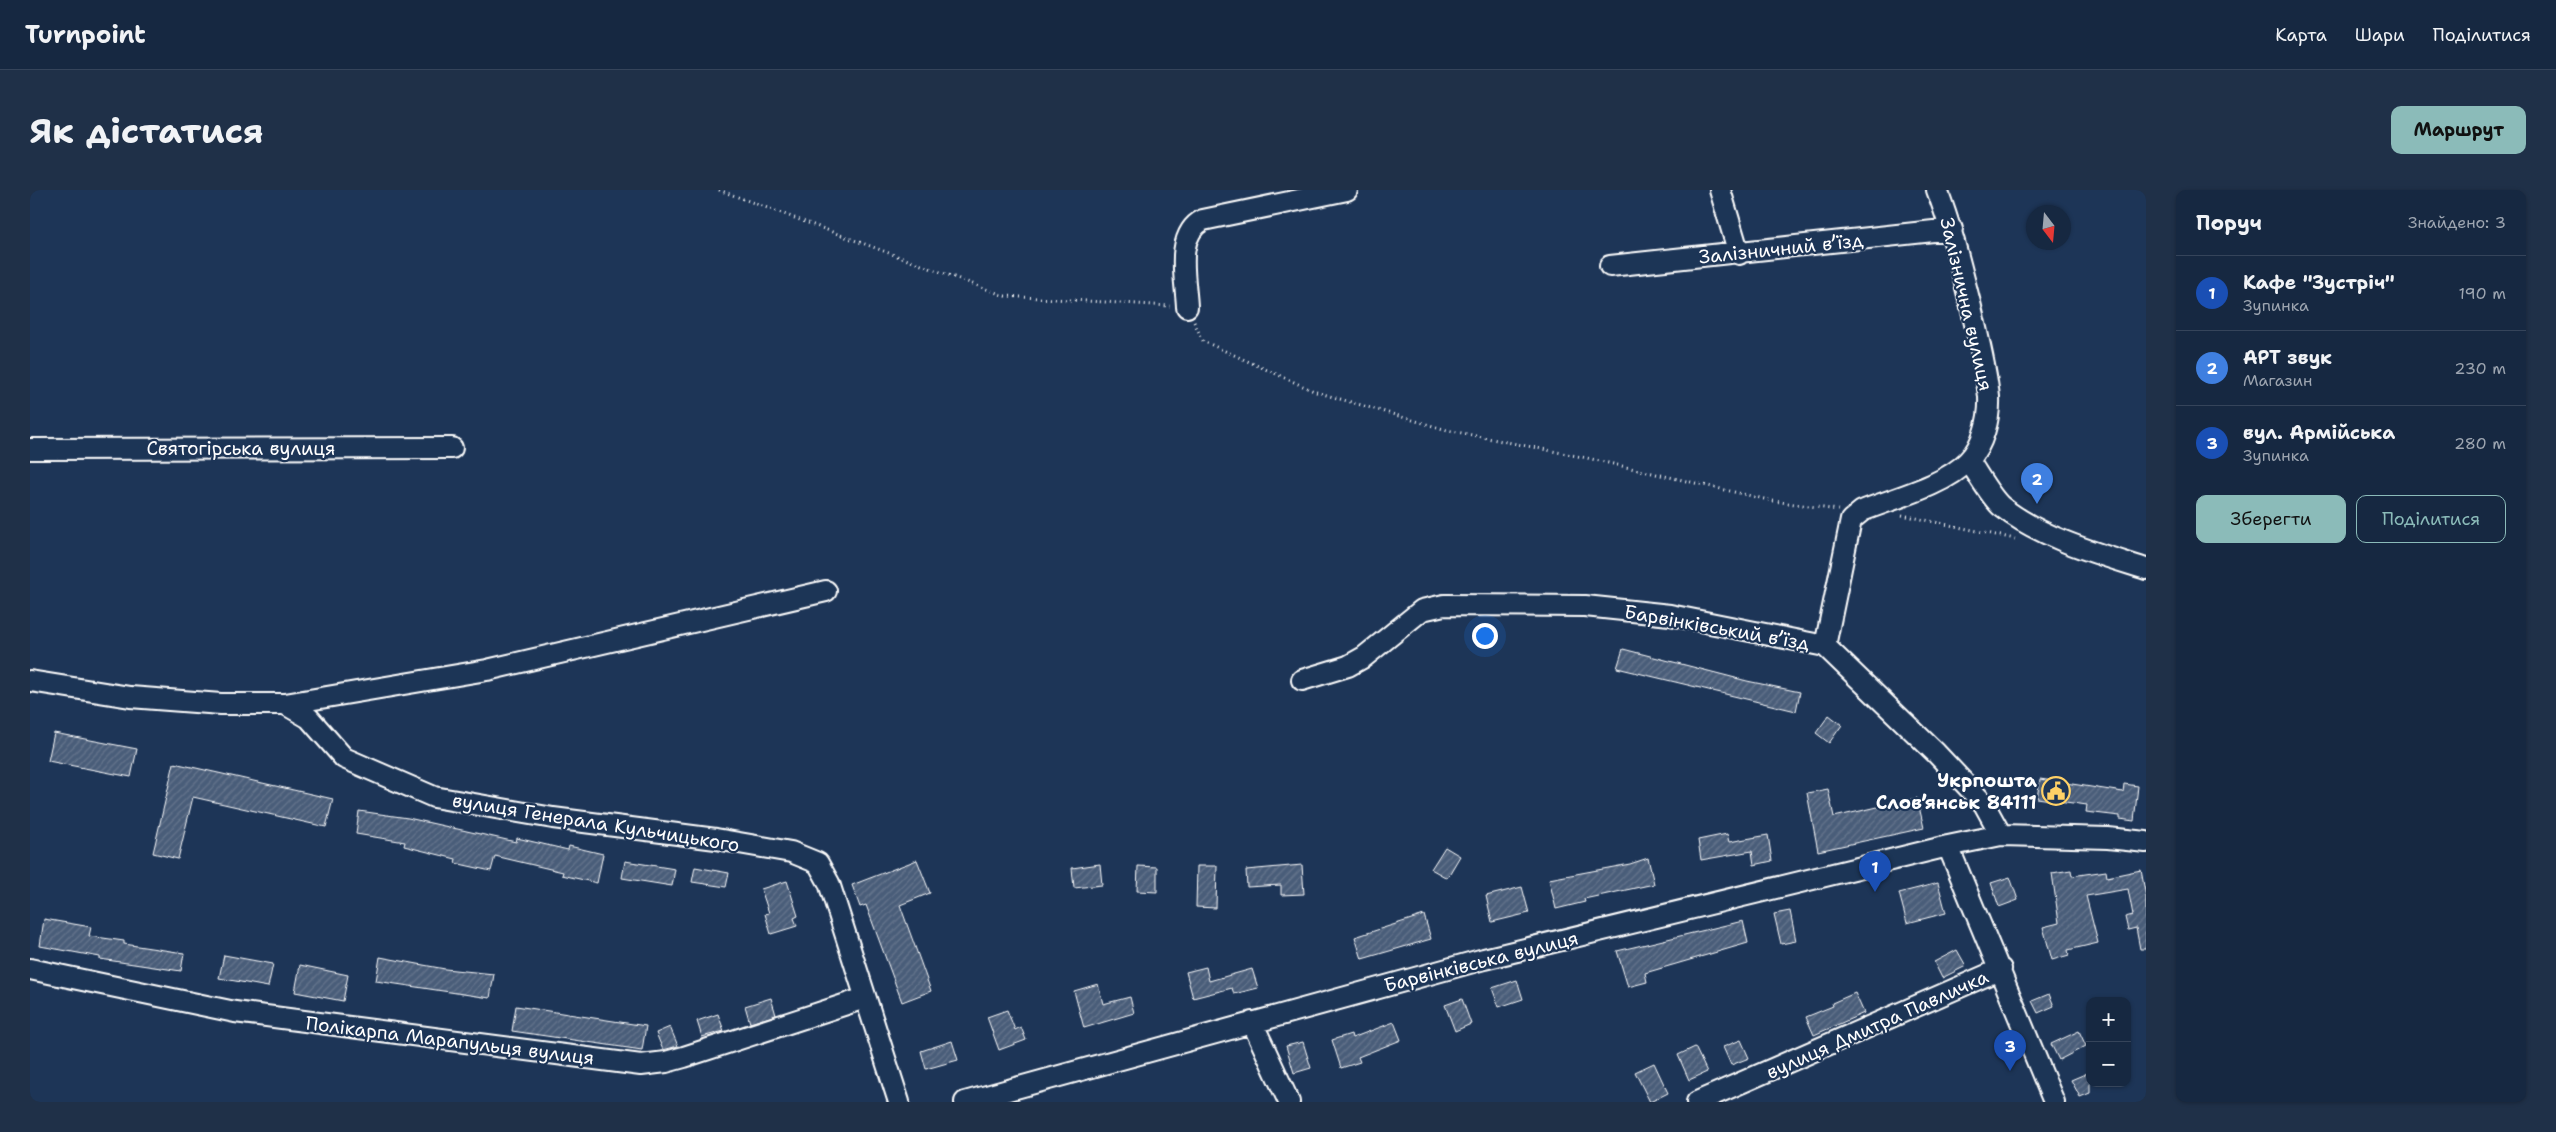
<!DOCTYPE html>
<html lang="uk">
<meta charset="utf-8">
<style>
:root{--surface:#162841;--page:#1f3048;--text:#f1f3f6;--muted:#9ea6b1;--line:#35445a;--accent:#8bbbb9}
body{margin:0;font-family:"Shantell Sans",sans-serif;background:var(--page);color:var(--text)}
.controls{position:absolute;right:15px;bottom:15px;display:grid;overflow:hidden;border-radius:10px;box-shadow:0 1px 4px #0004}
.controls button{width:45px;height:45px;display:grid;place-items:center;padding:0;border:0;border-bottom:1px solid var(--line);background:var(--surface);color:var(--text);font:25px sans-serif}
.compass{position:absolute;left:1996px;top:15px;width:45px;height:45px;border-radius:50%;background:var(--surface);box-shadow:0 1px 4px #0004;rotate:164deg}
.you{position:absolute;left:1454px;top:445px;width:18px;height:18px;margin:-12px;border:4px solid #fff;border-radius:50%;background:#1a73e8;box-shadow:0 0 0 8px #1a73e833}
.badge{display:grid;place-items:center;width:32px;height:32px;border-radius:50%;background:var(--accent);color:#fff;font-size:16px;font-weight:700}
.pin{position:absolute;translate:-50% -41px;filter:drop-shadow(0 1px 2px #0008)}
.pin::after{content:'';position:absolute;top:26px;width:18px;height:15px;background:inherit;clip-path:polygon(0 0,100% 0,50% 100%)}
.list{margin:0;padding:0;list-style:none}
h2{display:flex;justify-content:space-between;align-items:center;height:65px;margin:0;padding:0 20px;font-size:21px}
h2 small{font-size:16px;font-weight:400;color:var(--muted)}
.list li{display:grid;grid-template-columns:32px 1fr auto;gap:15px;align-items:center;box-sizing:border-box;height:75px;padding:0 20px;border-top:1px solid var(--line)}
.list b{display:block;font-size:19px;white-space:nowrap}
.list p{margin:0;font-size:16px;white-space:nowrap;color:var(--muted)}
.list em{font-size:16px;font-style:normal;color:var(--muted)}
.actions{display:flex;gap:10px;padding:15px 20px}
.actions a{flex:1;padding:11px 0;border:1px solid var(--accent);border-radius:10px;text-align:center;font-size:18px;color:var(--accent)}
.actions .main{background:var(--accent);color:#111}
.map{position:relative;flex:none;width:2116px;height:912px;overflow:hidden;border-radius:10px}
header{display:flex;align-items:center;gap:30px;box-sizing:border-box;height:70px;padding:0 25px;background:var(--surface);border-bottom:1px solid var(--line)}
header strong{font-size:24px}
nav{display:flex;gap:28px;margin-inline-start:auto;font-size:18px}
.intro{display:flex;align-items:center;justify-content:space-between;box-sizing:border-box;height:120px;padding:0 30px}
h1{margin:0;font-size:35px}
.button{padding:12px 22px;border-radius:10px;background:var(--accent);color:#111;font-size:18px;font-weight:700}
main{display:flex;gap:30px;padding:0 30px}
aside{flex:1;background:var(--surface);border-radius:10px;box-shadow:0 1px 4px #0004}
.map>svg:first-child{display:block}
.building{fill:url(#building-hatch);stroke:#fff}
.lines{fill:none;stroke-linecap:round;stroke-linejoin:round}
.minor-casing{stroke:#fff;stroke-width:24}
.path{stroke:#fff;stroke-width:3;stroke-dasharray:1 4;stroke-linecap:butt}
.minor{stroke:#1d3557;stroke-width:20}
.labels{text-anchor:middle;stroke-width:4.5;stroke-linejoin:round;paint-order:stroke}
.street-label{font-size:19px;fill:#fff;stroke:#1d3557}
.poi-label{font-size:19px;font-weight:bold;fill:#fff;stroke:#1d3557;text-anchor:end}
</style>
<header>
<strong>Turnpoint</strong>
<nav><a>Карта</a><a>Шари</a><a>Поділитися</a></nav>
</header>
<div class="intro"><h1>Як дістатися</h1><a class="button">Маршрут</a></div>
<main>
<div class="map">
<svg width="2116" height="912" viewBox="0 0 2116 912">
<defs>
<pattern id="building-hatch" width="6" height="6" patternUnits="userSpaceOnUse" patternTransform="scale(1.25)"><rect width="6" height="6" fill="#4a5d79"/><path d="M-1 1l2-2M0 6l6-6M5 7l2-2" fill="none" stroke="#65758d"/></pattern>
</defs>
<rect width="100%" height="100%" fill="#1d3557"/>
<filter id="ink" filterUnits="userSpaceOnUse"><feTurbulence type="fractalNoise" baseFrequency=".02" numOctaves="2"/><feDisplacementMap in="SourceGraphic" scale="10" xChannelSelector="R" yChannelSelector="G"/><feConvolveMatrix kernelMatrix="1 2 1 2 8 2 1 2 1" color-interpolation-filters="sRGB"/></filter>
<g filter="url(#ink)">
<path class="building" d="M 1593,459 L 1717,491 L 1770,502 L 1766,521 L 1587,478 Z
M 1799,525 L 1812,535 L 1799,553 L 1786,543 Z
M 24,543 L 107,559 L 101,587 L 18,571 Z
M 144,573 L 303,609 L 296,637 L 163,607 L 148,669 L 123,663 Z
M 2010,589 L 2093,602 L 2094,594 L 2108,596 L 2104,631 L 2090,629 L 2090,626 L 2056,622 L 2057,615 L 2007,608 Z
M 1798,599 L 1804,627 L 1887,608 L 1894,638 L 1788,661 L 1777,603 Z
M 329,621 L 378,628 L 486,652 L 487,648 L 538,660 L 539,656 L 573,664 L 567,693 L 532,685 L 533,682 L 465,666 L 461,681 L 425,673 L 426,669 L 374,656 L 375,652 L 326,644 Z
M 1697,644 L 1699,652 L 1738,645 L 1742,671 L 1724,675 L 1722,661 L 1671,670 L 1668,650 Z
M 1415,657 L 1430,666 L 1417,688 L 1401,679 Z
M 1618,668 L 1624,694 L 1554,709 L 1555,712 L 1526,719 L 1519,689 L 1600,674 Z
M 887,670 L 900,703 L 870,715 L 901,801 L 872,812 L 836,715 L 830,717 L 822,695 Z
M 595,671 L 645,679 L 642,696 L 592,688 Z
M 1070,674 L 1072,695 L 1044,698 L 1042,678 Z
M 1272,675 L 1274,704 L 1251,705 L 1251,695 L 1217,697 L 1216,680 Z
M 1108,676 L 1127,677 L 1127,702 L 1107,701 Z
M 1167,676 L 1187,676 L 1186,718 L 1166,717 Z
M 665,677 L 699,683 L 696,697 L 662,692 Z
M 2041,680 L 2042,686 L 2076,681 L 2077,687 L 2111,680 L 2116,707 L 2116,759 L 2110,759 L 2106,738 L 2098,740 L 2095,727 L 2103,725 L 2098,699 L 2056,706 L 2068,753 L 2038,760 L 2039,765 L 2022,770 L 2013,737 L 2029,733 L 2022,683 Z
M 1980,687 L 1988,710 L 1969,717 L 1961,693 Z
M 757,691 L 768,726 L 764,728 L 767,736 L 741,744 L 735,724 L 739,723 L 731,699 Z
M 1908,693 L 1916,723 L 1877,733 L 1869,703 Z
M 1492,697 L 1499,723 L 1462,732 L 1456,706 Z
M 1760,721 L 1766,751 L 1751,754 L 1744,724 Z
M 1394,725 L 1401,749 L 1332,769 L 1325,747 Z
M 14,729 L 61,737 L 59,746 L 94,751 L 94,754 L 154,763 L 151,781 L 70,769 L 70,767 L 10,756 Z
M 1713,731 L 1718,753 L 1615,783 L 1617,792 L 1598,797 L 1587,761 Z
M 1927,760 L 1936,776 L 1912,788 L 1904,772 Z
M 194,765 L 243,774 L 238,797 L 189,788 Z
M 350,767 L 415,779 L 464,784 L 460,808 L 346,791 Z
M 270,775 L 318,785 L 313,811 L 265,802 Z
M 1176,777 L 1179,791 L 1222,779 L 1228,798 L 1204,804 L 1202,798 L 1163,808 L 1156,782 Z
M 1487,790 L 1493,809 L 1469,817 L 1462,798 Z
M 1068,794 L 1073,814 L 1100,807 L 1104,823 L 1054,838 L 1044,801 Z
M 1825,803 L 1834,823 L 1784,845 L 1776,827 L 1803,816 L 1802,813 Z
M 2019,804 L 2024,816 L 2008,823 L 2002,811 Z
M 741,808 L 746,825 L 720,833 L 715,816 Z
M 1432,809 L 1441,834 L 1425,841 L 1415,815 Z
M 486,816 L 616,836 L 612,860 L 482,841 Z
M 977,820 L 985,840 L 991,837 L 996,850 L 969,860 L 957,827 Z
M 688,824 L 694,841 L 672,847 L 667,831 Z
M 1364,832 L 1371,850 L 1328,867 L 1330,872 L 1311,878 L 1302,850 L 1321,844 L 1322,848 Z
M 640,837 L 648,856 L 633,860 L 626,843 Z
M 2049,841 L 2056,856 L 2029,870 L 2021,854 Z
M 1711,850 L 1719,868 L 1701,875 L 1693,857 Z
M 922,851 L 928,870 L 896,879 L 891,861 Z
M 1273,852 L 1281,878 L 1264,883 L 1256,856 Z
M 1665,857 L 1677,882 L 1659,890 L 1648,865 Z
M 1624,873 L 1638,903 L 1620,912 L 1605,882 Z
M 2060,882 L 2060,903 L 2050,907 L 2041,890 Z"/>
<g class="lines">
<defs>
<path id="minor" d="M 1690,0 L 1709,64
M 1580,76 L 1922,39
M 1157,117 C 1156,90 1144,45 1173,30 L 1317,0
M 0,259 L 422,258
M 1939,271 C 1948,284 1961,308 1972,317 C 2011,348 2069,364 2116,379
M 1795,456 L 1821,330 L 1832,321 C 1864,308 1914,296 1938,271 C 1953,256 1960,228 1959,207 C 1956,177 1948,147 1941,117 C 1931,78 1922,39 1907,0
M 1272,490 L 1318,476 L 1334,467 L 1392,420 L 1414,415 L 1555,416 L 1640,425 L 1795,456 L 1906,563 L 1954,614 L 1971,645
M 0,491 L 100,507 L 191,514 L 255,514 L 279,528 L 314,568 L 404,607 L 523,628 L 686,649 L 761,662 L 788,673 L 799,693 L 869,912
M 255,514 L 457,480 L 796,401
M 1918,656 L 2024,912
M 0,779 L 205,822 L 611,875 L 636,872 L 654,867 L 835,808
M 1222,832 L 1259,912
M 935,912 L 1454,769 L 1918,656 L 1971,645 L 2078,648 L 2116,652
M 1667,912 L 1971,779"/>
</defs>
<use href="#minor" class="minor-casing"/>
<path class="path" d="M 689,0 L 975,106 L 1140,116
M 1164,132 L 1173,151 L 1286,202 L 1417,240 L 1557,268 L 1743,311 L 1808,320
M 1872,325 L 1985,349"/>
<use href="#minor" class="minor"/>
</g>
</g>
<defs>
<symbol id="civic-ring" viewBox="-11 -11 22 22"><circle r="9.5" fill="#1d3557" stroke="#ffd166" stroke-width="1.5"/><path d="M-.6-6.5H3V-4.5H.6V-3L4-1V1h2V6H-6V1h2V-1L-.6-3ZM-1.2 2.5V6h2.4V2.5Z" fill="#ffd166"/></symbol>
</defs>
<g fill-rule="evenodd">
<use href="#civic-ring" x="2010" y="585" width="32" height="32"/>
</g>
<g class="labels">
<g class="street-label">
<text transform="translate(1751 58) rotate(-6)" y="7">Залізничний в’їзд</text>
<text transform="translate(1937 114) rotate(77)" y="7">Залізнична вулиця</text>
<text x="211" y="265">Святогірська вулиця</text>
<text transform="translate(1687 437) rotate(10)" y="7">Барвінківський в’їзд</text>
<text transform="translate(566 632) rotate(9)" y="7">вулиця Генерала Кульчицького</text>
<text transform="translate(1451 771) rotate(-14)" y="7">Барвінківська вулиця</text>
<text transform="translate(1847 834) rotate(-24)" y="7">вулиця Дмитра Павличка</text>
<text transform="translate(420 850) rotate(7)" y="7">Полікарпа Марапульця вулиця</text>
</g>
<g class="poi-label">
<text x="2007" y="597">Укрпошта<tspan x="2007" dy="22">Слов’янськ 84111</tspan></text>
</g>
</g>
</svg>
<div class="controls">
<button>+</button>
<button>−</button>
</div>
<svg class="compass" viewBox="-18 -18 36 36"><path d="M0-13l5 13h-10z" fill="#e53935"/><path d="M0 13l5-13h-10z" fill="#9ea6b1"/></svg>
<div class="you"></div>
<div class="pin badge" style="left:1845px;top:702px;background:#1a4fb4">1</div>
<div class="pin badge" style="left:2007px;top:314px;background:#3f7fe0">2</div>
<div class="pin badge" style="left:1980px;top:881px;background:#1a4fb4">3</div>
</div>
<aside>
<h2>Поруч<small>Знайдено: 3</small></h2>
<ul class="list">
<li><span class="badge" style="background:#1a4fb4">1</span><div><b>Кафе &quot;Зустріч&quot;</b><p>Зупинка</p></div><em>190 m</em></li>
<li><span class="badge" style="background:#3f7fe0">2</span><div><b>АРТ звук</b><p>Магазин</p></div><em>230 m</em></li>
<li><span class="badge" style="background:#1a4fb4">3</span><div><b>вул. Армійська</b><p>Зупинка</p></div><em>280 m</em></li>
</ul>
<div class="actions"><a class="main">Зберегти</a><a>Поділитися</a></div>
</aside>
</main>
